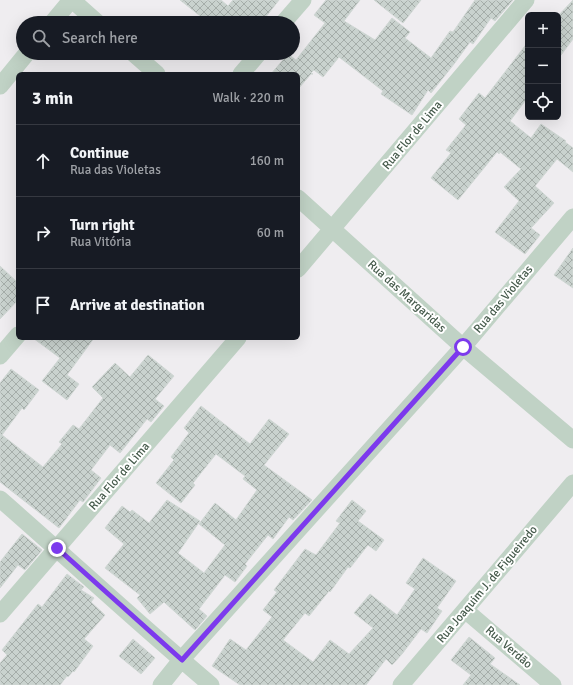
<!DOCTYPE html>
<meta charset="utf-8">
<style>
:root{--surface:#171b24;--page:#20242c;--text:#f1f3f6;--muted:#9ea1a6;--line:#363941}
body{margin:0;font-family:Signika,sans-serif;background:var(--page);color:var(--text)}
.controls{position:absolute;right:12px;top:12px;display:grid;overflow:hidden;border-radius:6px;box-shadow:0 4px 16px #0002}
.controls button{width:36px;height:36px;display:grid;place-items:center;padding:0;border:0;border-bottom:1px solid var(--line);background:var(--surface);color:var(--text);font:20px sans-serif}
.stop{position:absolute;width:12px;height:12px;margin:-9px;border:3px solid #7c3aed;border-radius:50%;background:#fff}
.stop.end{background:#7c3aed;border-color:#fff;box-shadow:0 1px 4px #0008}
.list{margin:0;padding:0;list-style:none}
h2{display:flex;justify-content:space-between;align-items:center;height:52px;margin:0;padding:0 16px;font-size:17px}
h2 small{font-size:13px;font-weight:400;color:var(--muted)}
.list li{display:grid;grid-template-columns:26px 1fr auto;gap:12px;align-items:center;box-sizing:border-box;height:72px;padding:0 16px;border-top:1px solid var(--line)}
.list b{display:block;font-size:15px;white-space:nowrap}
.list p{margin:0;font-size:13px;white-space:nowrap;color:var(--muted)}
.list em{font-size:13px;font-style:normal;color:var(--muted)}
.icon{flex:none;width:22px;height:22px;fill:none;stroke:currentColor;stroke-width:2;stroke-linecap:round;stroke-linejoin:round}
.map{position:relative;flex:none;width:573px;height:685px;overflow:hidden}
.search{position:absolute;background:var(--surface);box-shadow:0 4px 16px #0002;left:16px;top:16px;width:284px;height:44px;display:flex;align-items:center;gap:10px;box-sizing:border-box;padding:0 14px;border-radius:22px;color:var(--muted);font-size:15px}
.panel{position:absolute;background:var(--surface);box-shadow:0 4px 16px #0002;left:16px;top:72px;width:284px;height:268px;border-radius:6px}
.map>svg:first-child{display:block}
.building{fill:url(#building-cross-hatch);stroke:#d1d8d5}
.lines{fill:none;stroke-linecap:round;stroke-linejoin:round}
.minor{stroke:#c0d2c5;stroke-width:17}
.route{stroke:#7c3aed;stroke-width:5}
.labels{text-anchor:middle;stroke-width:4;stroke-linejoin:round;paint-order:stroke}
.street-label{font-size:12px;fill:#455a4b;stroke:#fff}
</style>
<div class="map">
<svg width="573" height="685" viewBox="0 0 573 685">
<defs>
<pattern id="building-cross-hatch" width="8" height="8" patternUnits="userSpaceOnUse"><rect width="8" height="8" fill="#c9d2ce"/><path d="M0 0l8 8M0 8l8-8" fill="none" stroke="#a5ada9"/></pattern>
</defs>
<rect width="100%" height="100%" fill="#efedf0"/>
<path class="building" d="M 180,0 L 221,0 L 228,6 L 233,0 L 279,0 L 261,23 L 209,23 Z
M 326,0 L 360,0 L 344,21 L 375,40 L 392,18 L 410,32 L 405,38 L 431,58 L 450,31 L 453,32 L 475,0 L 513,0 L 495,21 L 491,18 L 473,44 L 470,42 L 454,64 L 431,93 L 428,90 L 412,115 L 381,94 L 383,91 L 339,57 L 323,77 L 314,70 L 311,73 L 313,74 L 311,74 L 298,89 L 298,74 L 271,74 L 288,54 L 296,60 L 325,23 L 314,15 Z
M 374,0 L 421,0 L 403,23 Z
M 573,0 L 573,39 L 558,59 L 558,16 Z
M 528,42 L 528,97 L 510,121 L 531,138 L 541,124 L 566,141 L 565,142 L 573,148 L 573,172 L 557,159 L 535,186 L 554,203 L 531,228 L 540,235 L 525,254 L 495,232 L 519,201 L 504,187 L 521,169 L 500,152 L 499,154 L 497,152 L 458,200 L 431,178 L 451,153 L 446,150 L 466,125 L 459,119 L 479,93 L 485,98 Z
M 573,248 L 573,288 L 554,275 Z
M 0,266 L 18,283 L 18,300 L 0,319 Z
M 33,338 L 94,338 L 67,375 L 79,384 L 67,400 L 42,381 L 60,358 Z
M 148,355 L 174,376 L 155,399 L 164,406 L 151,422 L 147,419 L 120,453 L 110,445 L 91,470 L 101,478 L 83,502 L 80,500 L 59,528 L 0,482 L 0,383 L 11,369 L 39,390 L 24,410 L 22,408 L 2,435 L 43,467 L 62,444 L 59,442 L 73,425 L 79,429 L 103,398 L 92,387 L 115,363 L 130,377 Z
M 201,406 L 250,444 L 269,419 L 289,434 L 264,465 L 312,500 L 293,520 L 289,517 L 273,539 L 268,535 L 245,564 L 247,566 L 235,582 L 225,575 L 199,609 L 207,616 L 195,630 L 164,602 L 150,614 L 137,598 L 140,595 L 105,568 L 124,544 L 105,528 L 122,506 L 130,512 L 132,510 L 149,523 L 167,500 L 200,521 L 178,553 L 204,573 L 225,545 L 199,524 L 215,503 L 236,520 L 257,490 L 243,479 L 245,476 L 216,454 L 193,483 L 195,485 L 181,503 L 156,483 L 174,460 L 171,457 L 189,433 L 184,428 Z
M 352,500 L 366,511 L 358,521 L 384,540 L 376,551 L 368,545 L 350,568 L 348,567 L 330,592 L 329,591 L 309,616 L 305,613 L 283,640 L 313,662 L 330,640 L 349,654 L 373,628 L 354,613 L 370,594 L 397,615 L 415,589 L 406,583 L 423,558 L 456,581 L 437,608 L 442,611 L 427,633 L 421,629 L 402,654 L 392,665 L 386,659 L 366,685 L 240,685 L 212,666 L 230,639 L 246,650 L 272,617 L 263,610 L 277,592 L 274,590 L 305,549 L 316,555 L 340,523 L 336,521 Z
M 22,534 L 42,550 L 25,570 L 18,565 L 0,588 L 0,562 Z
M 67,574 L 84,587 L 81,590 L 94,598 L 91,602 L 105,615 L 84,639 L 93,646 L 74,672 L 73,671 L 68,677 L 67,676 L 60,685 L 0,685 L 0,663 L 7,655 L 2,650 L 38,604 L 42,607 Z
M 469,637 L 495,658 L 490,664 L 520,685 L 463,685 L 471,675 L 451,660 Z
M 133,639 L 155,658 L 141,674 L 119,656 Z"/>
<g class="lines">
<path class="minor" d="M 72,0 L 98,23
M 52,23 L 71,0
M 283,23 L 303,0
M 133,53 L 157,74
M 241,74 L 259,53
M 0,86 L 27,53
M 298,198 L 463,347 L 573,440
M 298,269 L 526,0
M 0,356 L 18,335
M 0,499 C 71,561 140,625 211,685
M 465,610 L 553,685
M 0,614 L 238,338
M 161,685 L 181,660 L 463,347 L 573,217
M 401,685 L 573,483"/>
</g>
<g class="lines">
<path class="route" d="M 57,548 L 182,660 L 463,347"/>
</g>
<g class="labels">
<g class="street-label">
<text transform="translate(412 135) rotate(-50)" y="4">Rua Flor de Lima</text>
<text transform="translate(407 296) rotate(42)" y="4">Rua das Margaridas</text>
<text transform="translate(503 299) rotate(-50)" y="4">Rua das Violetas</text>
<text transform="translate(119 476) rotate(-49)" y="4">Rua Flor de Lima</text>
<text transform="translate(487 584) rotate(-50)" y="4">Rua Joaquim J. de Figueiredo</text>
<text transform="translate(509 647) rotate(41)" y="4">Rua Verdão</text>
</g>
</g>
</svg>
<div class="controls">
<button>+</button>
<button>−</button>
<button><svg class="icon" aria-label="locate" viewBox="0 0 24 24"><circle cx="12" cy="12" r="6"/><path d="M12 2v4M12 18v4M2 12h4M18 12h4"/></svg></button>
</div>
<div class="stop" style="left:463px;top:347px"></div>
<div class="stop end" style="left:57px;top:548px"></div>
<div class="search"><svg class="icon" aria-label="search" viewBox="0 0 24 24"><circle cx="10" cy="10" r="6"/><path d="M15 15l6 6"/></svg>Search here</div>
<section class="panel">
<h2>3 min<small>Walk · 220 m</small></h2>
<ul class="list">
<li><svg class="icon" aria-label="ahead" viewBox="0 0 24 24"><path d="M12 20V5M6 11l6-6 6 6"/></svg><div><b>Continue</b><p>Rua das Violetas</p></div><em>160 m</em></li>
<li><svg class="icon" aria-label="right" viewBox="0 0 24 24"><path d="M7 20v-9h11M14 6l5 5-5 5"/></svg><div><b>Turn right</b><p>Rua Vitória</p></div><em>60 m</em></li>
<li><svg class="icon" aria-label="arrive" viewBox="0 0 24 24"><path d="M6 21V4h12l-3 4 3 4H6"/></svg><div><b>Arrive at destination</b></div></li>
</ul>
</section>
</div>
